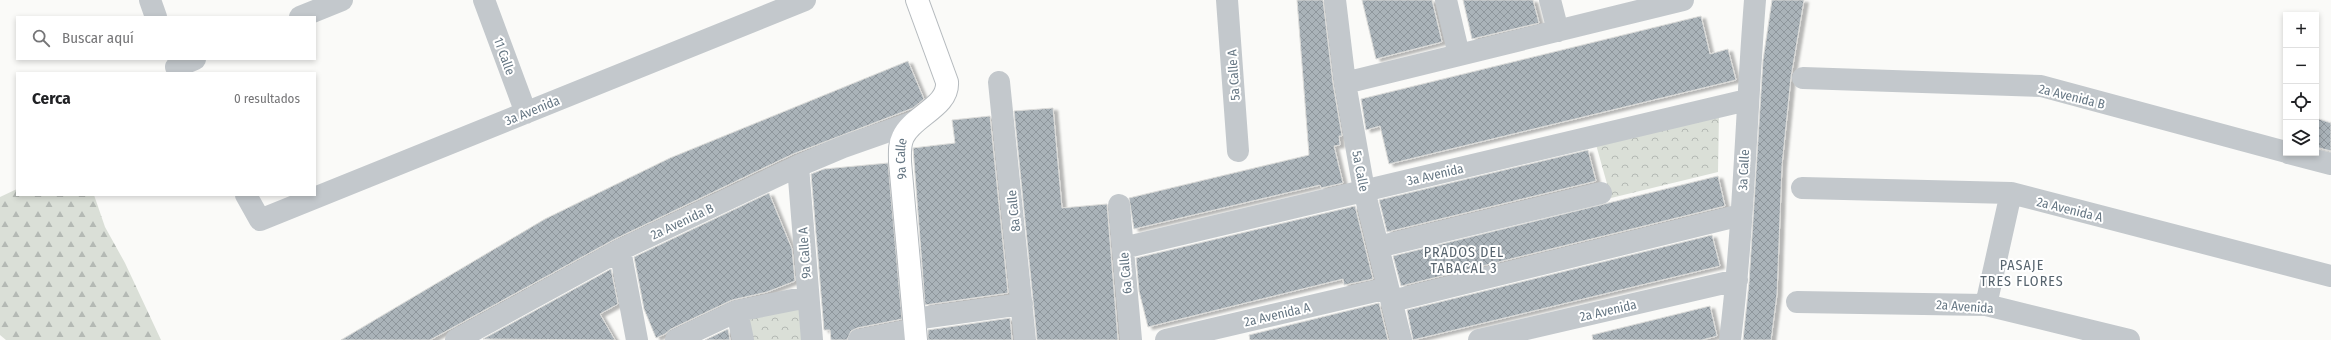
<!DOCTYPE html>
<html lang="es">
<meta charset="utf-8">
<style>
:root{--surface:#fff;--page:#f2f2f2;--text:#202124;--muted:#757577;--line:#e0e0e0}
body{margin:0;font-family:"Fira Sans Condensed",sans-serif;background:var(--page);color:var(--text)}
.controls{position:absolute;right:12px;top:12px;display:grid;overflow:hidden;border-radius:0px;box-shadow:0 2px 6px #0003}
.controls button{width:36px;height:36px;display:grid;place-items:center;padding:0;border:0;border-bottom:1px solid var(--line);background:var(--surface);color:var(--text);font:20px sans-serif}
.list{margin:0;padding:0;list-style:none}
h2{display:flex;justify-content:space-between;align-items:center;height:52px;margin:0;padding:0 16px;font-size:17px}
h2 small{font-size:13px;font-weight:400;color:var(--muted)}
.icon{flex:none;width:22px;height:22px;fill:none;stroke:currentColor;stroke-width:2;stroke-linecap:round;stroke-linejoin:round}
.map{position:relative;flex:none;width:2331px;height:340px;overflow:hidden}
.search{position:absolute;background:var(--surface);box-shadow:0 2px 6px #0003;left:16px;top:16px;width:300px;height:44px;display:flex;align-items:center;gap:10px;box-sizing:border-box;padding:0 14px;border-radius:0px;color:var(--muted);font-size:15px}
.panel{position:absolute;background:var(--surface);box-shadow:0 2px 6px #0003;left:16px;top:72px;width:300px;height:124px;border-radius:0px}
.map>svg:first-child{display:block}
.forest{fill:url(#forest-firs)}
.park{fill:url(#park-crowns)}
.building{fill:url(#building-cross-hatch);stroke:#dcdcda;filter:url(#shadow)}
.lines{fill:none;stroke-linecap:round;stroke-linejoin:round}
.major-casing{stroke:#b5babe;stroke-width:24}
.minor{stroke:#c3c8cc;stroke-width:22}
.major{stroke:#fff;stroke-width:22}
.labels{text-anchor:middle;stroke-width:4;stroke-linejoin:round;paint-order:stroke}
.street-label{font-size:13px;fill:#657683;stroke:#fff}
.neighbourhood-label{font-size:14px;letter-spacing:1px;fill:#57646e;stroke:#fff}
</style>
<div class="map">
<svg width="2331" height="340" viewBox="0 0 2331 340">
<defs>
<pattern id="forest-firs" width="22" height="20" patternUnits="userSpaceOnUse"><rect width="22" height="20" fill="#dadfd7"/><path d="M5 1l3.5 6h-7zM16 11l3.5 6h-7z" fill="#b4b9b4"/></pattern>
<pattern id="park-crowns" width="20" height="18" patternUnits="userSpaceOnUse"><rect width="20" height="18" fill="#dadfd7"/><path d="M2 6a3 3 0 1 1 6 0M12 15a3 3 0 1 1 6 0" fill="none" stroke="#b4b9b4"/></pattern>
<pattern id="building-cross-hatch" width="8" height="8" patternUnits="userSpaceOnUse"><rect width="8" height="8" fill="#aab3b9"/><path d="M0 0l8 8M0 8l8-8" fill="none" stroke="#8e969c"/></pattern>
<filter id="shadow"><feDropShadow dx="4.5" dy="2.5" stdDeviation="1" flood-color="#0004"/></filter>
</defs>
<rect width="100%" height="100%" fill="#fafaf8"/>
<path class="forest" d="M 17,189 L 17,195 L 94,195 L 105,227 L 125,263 L 161,340 L 6,340 L 0,335 L 0,197 Z"/>
<path class="park" d="M 1719,114 L 1718,172 L 1611,198 L 1595,141 Z
M 799,309 L 804,340 L 752,340 L 748,317 Z"/>
<path class="building" d="M 1297,0 L 1323,0 L 1333,84 L 1342,136 L 1339,136 L 1340,145 L 1334,146 L 1343,183 L 1321,188 L 1320,185 L 1134,229 L 1129,198 L 1309,155 Z
M 1362,0 L 1432,0 L 1442,42 L 1376,59 Z
M 1463,0 L 1533,0 L 1539,23 L 1472,39 Z
M 1772,0 L 1804,0 L 1791,77 L 1782,165 L 1777,294 L 1771,340 L 1743,340 L 1749,283 L 1763,60 Z
M 1701,16 L 1710,54 L 1728,49 L 1736,80 L 1389,164 L 1380,126 L 1366,130 L 1361,99 Z
M 908,61 L 924,99 L 913,108 L 793,154 L 615,239 L 430,340 L 341,340 L 545,219 L 588,198 L 670,158 Z
M 1053,108 L 1062,208 L 1107,204 L 1118,340 L 1037,340 L 1014,111 Z
M 990,116 L 1008,293 L 925,305 L 913,148 L 955,143 L 952,120 Z
M 2316,118 L 2331,123 L 2331,151 L 2316,147 Z
M 1588,150 L 1596,181 L 1387,232 L 1379,200 Z
M 888,163 L 902,319 L 857,328 L 851,331 L 847,340 L 831,340 L 830,330 L 824,330 L 811,174 L 824,169 Z
M 1718,176 L 1725,206 L 1401,286 L 1393,256 Z
M 769,193 L 792,249 L 795,281 L 767,292 L 732,300 L 671,329 L 665,334 L 656,338 L 644,309 L 634,257 Z
M 1355,206 L 1373,279 L 1344,285 L 1343,279 L 1148,327 L 1139,291 L 1136,258 Z
M 1712,235 L 1720,266 L 1413,340 L 1407,310 Z
M 611,269 L 618,304 L 600,314 L 615,340 L 483,339 Z
M 1379,303 L 1388,340 L 1250,340 L 1249,335 Z
M 1710,306 L 1717,336 L 1702,340 L 1593,340 L 1592,335 Z
M 1010,318 L 1012,340 L 928,340 L 928,330 Z
M 728,329 L 730,340 L 705,340 Z"/>
<g class="lines">
<defs>
<g id="major">
<path id="s1" d="M 916,340 L 900,162 C 900,153 899,145 903,137 C 912,116 949,107 947,82 L 917,0"/>
</g>
</defs>
<use href="#major" class="major-casing"/>
<path class="minor" d="M 150,0 L 156,17
M 484,0 L 526,113
M 1227,0 L 1238,151
M 1335,0 L 1345,83 L 1364,190 L 1401,340
M 1446,0 L 1459,55
M 1550,0 L 1558,31
M 300,17 L 342,0
M 176,67 L 195,59
M 1803,78 L 2041,86 L 2286,152
M 999,82 L 1025,340
M 1345,83 L 1683,0
M 2288,153 L 2331,164
M 798,166 L 812,340
M 1802,188 L 2011,193 L 2331,276
M 246,195 L 260,220 L 805,0
M 1119,205 L 1131,340
M 1378,247 L 1601,193
M 1123,248 L 1747,100
M 620,250 L 637,340
M 1392,301 L 1741,215
M 1797,302 L 1986,305 L 2129,340
M 1986,305 L 2011,193
M 737,311 L 743,340
M 914,319 L 1022,304
M 456,340 L 620,250 L 798,166 L 843,147 L 917,121
M 676,340 L 737,311 L 808,297
M 859,340 L 915,329
M 1166,340 L 1388,288
M 1479,340 L 1737,280
M 1730,340 C 1744,227 1746,113 1755,0"/>
<use href="#major" class="major"/>
</g>
<g class="labels">
<g class="street-label">
<text transform="translate(505 56) rotate(70)" y="5">11 Calle</text>
<text transform="translate(1233 75) rotate(-94)" y="5">5a Calle A</text>
<text transform="translate(2072 96) rotate(14)" y="5">2a Avenida B</text>
<text transform="translate(532 110) rotate(-22)" y="5">3a Avenida</text>
<text dy="5" stroke="none"><textPath href="#s1" startOffset="182">9a Calle</textPath></text>
<text transform="translate(1743 170) rotate(-87)" y="5">3a Calle</text>
<text transform="translate(1361 171) rotate(79)" y="5">5a Calle</text>
<text transform="translate(1435 174) rotate(-13)" y="5">3a Avenida</text>
<text transform="translate(2070 209) rotate(14)" y="5">2a Avenida A</text>
<text transform="translate(1013 211) rotate(-96)" y="5">8a Calle</text>
<text transform="translate(682 221) rotate(-25)" y="5">2a Avenida B</text>
<text transform="translate(804 253) rotate(-94)" y="5">9a Calle A</text>
<text transform="translate(1125 273) rotate(-95)" y="5">6a Calle</text>
<text transform="translate(1965 306) rotate(4)" y="5">2a Avenida</text>
<text transform="translate(1608 310) rotate(-13)" y="5">2a Avenida</text>
<text transform="translate(1277 314) rotate(-13)" y="5">2a Avenida A</text>
</g>
<g class="neighbourhood-label">
<text x="1464" y="257">PRADOS DEL<tspan x="1464" dy="16">TABACAL 3</tspan></text>
<text x="2022" y="270">PASAJE<tspan x="2022" dy="16">TRES FLORES</tspan></text>
</g>
</g>
</svg>
<div class="controls">
<button>+</button>
<button>−</button>
<button><svg class="icon" aria-label="locate" viewBox="0 0 24 24"><circle cx="12" cy="12" r="6"/><path d="M12 2v4M12 18v4M2 12h4M18 12h4"/></svg></button>
<button><svg class="icon" aria-label="layers" viewBox="0 0 24 24"><path d="M12 4l9 5-9 5-9-5zM3 14l9 5 9-5"/></svg></button>
</div>
<div class="search"><svg class="icon" aria-label="search" viewBox="0 0 24 24"><circle cx="10" cy="10" r="6"/><path d="M15 15l6 6"/></svg>Buscar aquí</div>
<section class="panel">
<h2>Cerca<small>0 resultados</small></h2>
<ul class="list">
</ul>
</section>
</div>
